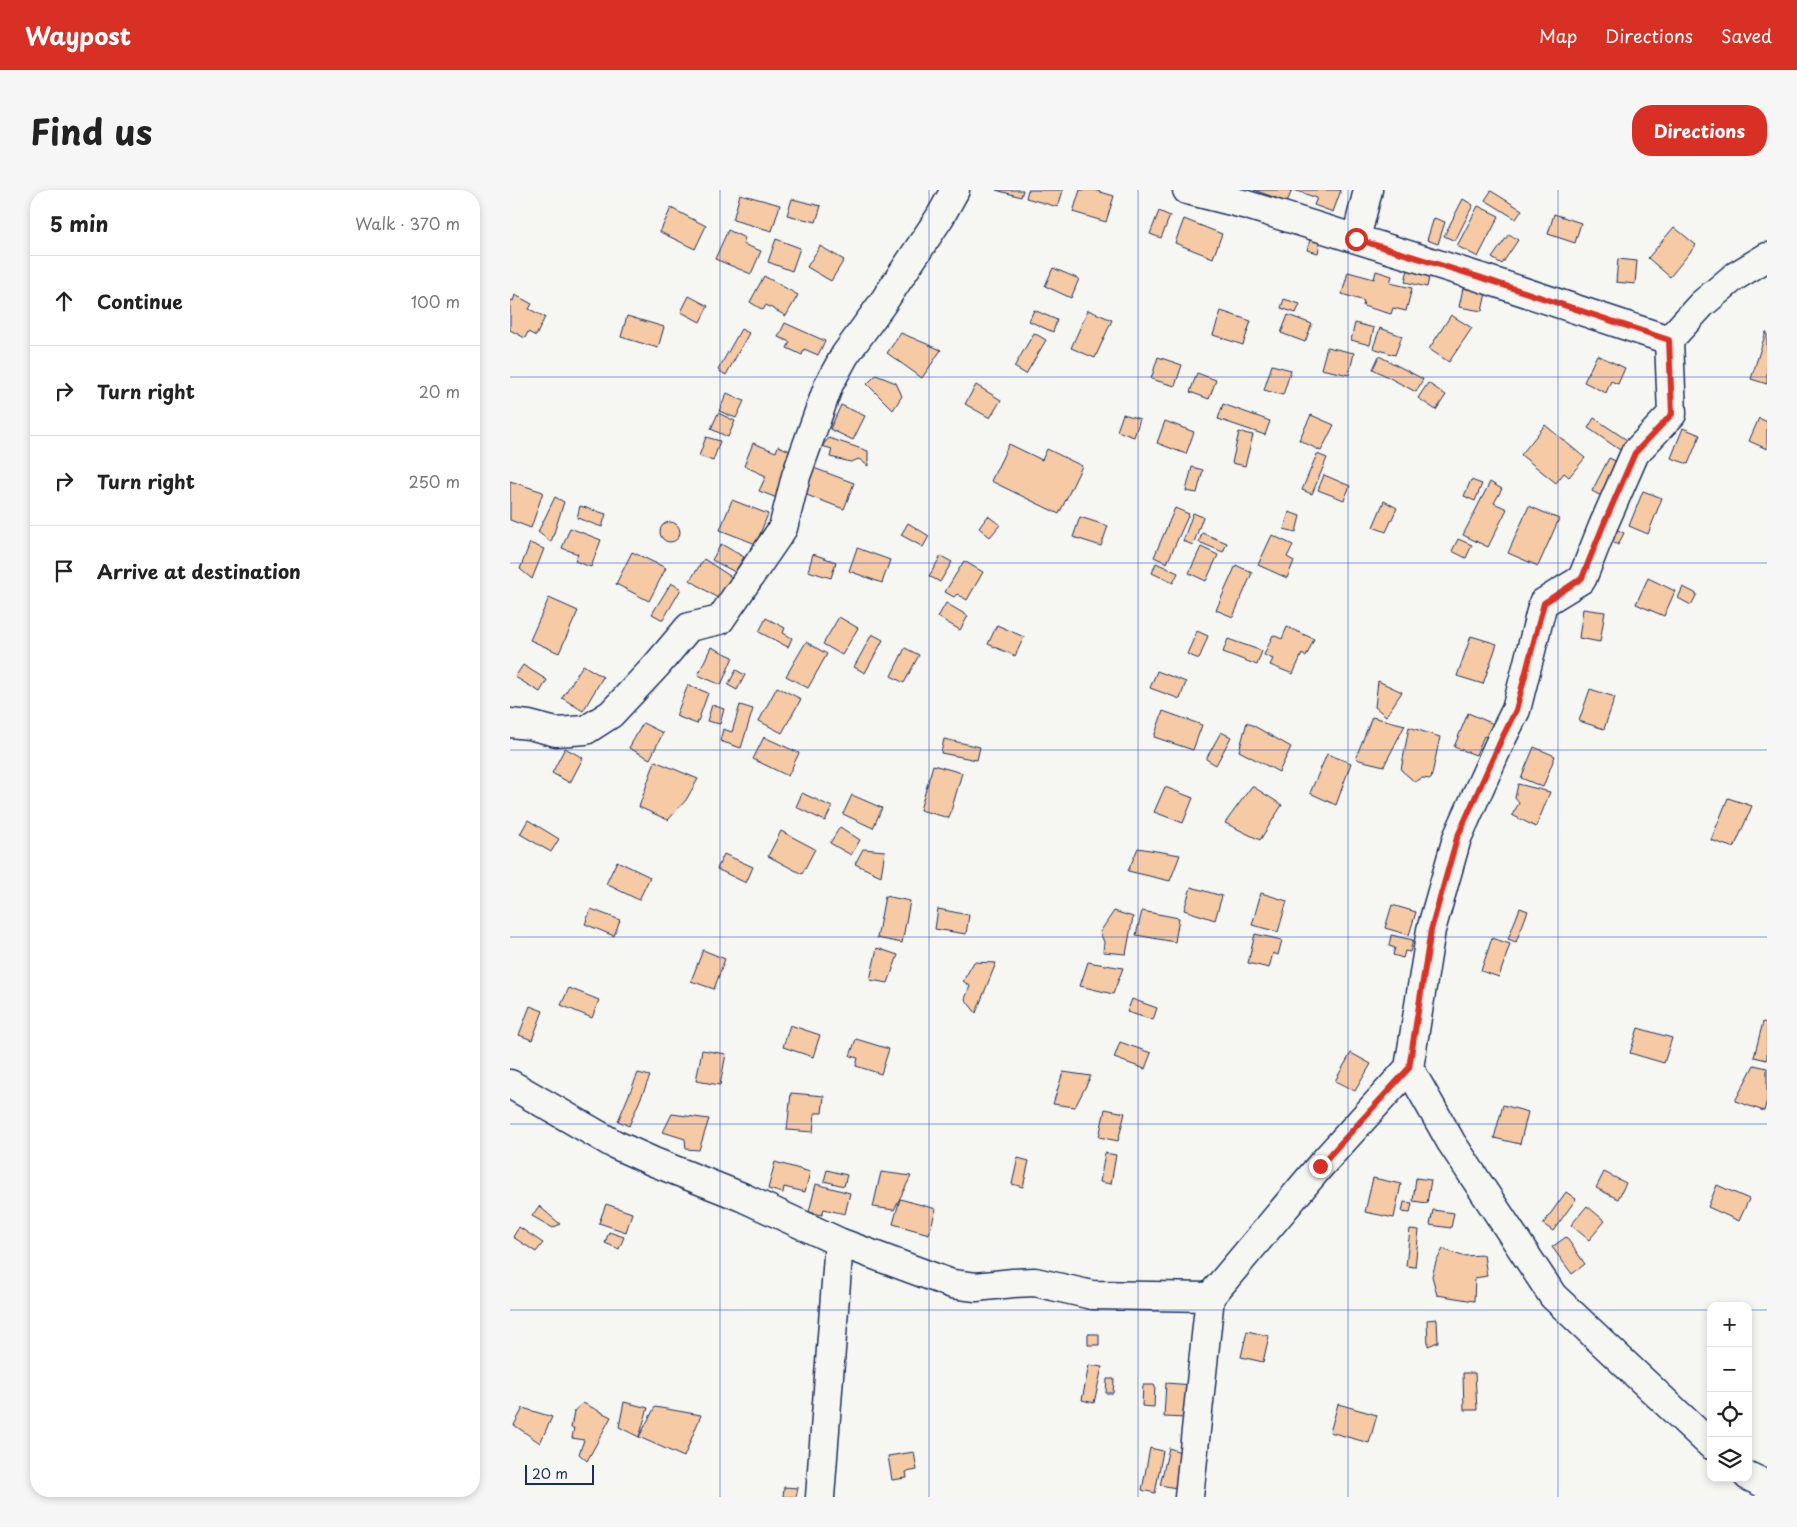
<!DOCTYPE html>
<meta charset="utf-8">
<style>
:root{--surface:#fff;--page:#f6f6f6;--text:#222;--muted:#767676;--line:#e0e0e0;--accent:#d93025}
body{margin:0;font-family:"Playpen Sans",sans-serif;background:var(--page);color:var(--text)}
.controls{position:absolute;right:15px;bottom:15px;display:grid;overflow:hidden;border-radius:10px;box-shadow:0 2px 8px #0003}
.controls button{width:45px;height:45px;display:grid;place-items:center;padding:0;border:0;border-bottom:1px solid var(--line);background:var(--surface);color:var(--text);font:25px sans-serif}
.scale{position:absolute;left:15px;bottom:12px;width:69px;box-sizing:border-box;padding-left:5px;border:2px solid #1b2f5e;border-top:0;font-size:14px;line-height:18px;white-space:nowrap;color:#1b2f5e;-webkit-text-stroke:4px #f6f6f2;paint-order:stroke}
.stop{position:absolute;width:15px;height:15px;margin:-11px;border:4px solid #d93025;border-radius:50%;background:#fff}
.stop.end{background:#d93025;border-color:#fff;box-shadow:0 1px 5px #0008}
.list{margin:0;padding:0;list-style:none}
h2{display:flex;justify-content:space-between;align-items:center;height:65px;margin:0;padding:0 20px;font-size:21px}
h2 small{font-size:16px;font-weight:400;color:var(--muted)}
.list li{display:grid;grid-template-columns:32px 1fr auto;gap:15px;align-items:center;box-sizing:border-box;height:90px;padding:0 20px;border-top:1px solid var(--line)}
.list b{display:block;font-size:19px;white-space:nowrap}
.list em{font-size:16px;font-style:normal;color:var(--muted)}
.icon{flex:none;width:28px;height:28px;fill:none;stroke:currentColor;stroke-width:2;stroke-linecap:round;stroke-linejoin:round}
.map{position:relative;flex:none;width:1257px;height:1307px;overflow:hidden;border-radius:20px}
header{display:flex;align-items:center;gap:30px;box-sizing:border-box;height:70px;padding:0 25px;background:var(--accent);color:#fff}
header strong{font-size:24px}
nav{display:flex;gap:28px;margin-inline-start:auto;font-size:18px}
.intro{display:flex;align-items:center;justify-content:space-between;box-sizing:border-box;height:120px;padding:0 30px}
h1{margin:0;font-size:35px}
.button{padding:12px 22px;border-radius:20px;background:var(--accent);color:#fff;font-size:18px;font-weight:700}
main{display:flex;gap:30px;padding:0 30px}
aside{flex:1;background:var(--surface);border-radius:20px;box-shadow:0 2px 8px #0003}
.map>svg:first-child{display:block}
.building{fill:#f5caa4;stroke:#1b2f5e}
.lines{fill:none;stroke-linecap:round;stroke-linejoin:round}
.minor-casing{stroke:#1b2f5e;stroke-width:31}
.minor{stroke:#f6f6f2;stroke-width:28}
.route{stroke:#d93025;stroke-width:6}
.grid{fill:none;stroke:#1d4ed8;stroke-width:1;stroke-opacity:0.55}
</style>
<header>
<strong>Waypost</strong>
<nav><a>Map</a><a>Directions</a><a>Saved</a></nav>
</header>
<div class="intro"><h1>Find us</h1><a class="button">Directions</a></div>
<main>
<aside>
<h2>5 min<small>Walk · 370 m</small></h2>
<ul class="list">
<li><svg class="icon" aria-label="ahead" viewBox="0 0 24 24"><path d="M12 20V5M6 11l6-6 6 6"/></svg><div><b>Continue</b></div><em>100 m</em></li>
<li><svg class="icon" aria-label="right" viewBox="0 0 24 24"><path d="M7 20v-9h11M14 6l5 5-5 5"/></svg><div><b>Turn right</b></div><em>20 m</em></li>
<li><svg class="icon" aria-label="right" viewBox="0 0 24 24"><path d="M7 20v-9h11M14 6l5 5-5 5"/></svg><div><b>Turn right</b></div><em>250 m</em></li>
<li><svg class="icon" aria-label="arrive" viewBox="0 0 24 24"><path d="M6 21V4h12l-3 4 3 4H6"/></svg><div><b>Arrive at destination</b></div></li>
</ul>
</aside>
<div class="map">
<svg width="1257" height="1307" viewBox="0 0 1257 1307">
<rect width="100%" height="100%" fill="#f6f6f2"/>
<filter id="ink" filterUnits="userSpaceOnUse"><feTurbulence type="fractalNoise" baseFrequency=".02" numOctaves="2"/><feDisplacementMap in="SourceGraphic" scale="10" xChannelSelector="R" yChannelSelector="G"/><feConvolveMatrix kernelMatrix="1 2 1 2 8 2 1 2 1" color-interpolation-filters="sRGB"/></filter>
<g filter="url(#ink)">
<path class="building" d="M 486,0 L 513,0 L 511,7 Z
M 518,0 L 553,0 L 548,17 L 516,8 Z
M 570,0 L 584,0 L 604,6 L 596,32 L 563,22 Z
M 744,0 L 782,0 L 777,12 Z
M 784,0 L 831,0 L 823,22 L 804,15 L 807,8 Z
M 981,1 L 1012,20 L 1006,29 L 975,10 Z
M 230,4 L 270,15 L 262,41 L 223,30 Z
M 282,9 L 311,16 L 306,32 L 277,25 Z
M 953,9 L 963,15 L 945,51 L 934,46 Z
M 968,16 L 989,26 L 968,67 L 947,56 Z
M 161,18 L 196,36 L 185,59 L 150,42 Z
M 649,21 L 660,26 L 651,48 L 640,44 Z
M 1044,24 L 1071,33 L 1065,53 L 1038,44 Z
M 924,28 L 935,32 L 928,54 L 917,50 Z
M 674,29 L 712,44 L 703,68 L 665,53 Z
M 1164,37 L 1186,55 L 1160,87 L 1138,68 Z
M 218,40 L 235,48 L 233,54 L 251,61 L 241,84 L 205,69 Z
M 999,44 L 1008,50 L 992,74 L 982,68 Z
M 266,49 L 290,58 L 282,81 L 258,72 Z
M 800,50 L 810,53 L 808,63 L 797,60 Z
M 310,56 L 334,70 L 321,91 L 297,77 Z
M 1108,69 L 1127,71 L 1125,94 L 1106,92 Z
M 543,78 L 569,89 L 561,108 L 535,96 Z
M 898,79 L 920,83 L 917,97 L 895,92 Z
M 866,81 L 882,86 L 880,93 L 902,98 L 896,121 L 883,118 L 881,124 L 853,116 L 854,111 L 832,104 L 838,82 L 864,89 Z
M 254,86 L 288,105 L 276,126 L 256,115 L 253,120 L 240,112 Z
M 953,98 L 976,103 L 972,121 L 949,117 Z
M 5,105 L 22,114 L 19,119 L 35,127 L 26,146 L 18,142 L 15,148 L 0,140 L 0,109 L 3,111 Z
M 179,106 L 198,116 L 190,132 L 171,122 Z
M 774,109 L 790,114 L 786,123 L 771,118 Z
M 524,120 L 547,130 L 543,142 L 519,131 Z
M 578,120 L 602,130 L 585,168 L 561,158 Z
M 711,121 L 741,131 L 733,155 L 703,145 Z
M 778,125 L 802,134 L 795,152 L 771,143 Z
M 941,125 L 962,138 L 939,172 L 919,159 Z
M 117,126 L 154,137 L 148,158 L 111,147 Z
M 275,133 L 315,151 L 308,165 L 294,159 L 292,165 L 277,158 L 280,152 L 268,147 Z
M 845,133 L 864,138 L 860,155 L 841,150 Z
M 870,138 L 892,146 L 885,165 L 863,158 Z
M 231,139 L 239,143 L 216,185 L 208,180 Z
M 1256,142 L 1257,142 L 1257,194 L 1241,189 Z
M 391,143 L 431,160 L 412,188 L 377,163 Z
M 524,143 L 536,150 L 516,184 L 504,177 Z
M 817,157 L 844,163 L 839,185 L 811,179 Z
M 1087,165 L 1115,178 L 1108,194 L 1101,191 L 1096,203 L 1074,192 Z
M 869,166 L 913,189 L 906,202 L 863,179 Z
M 648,167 L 672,175 L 665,196 L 641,189 Z
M 762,175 L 781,180 L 773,205 L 754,200 Z
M 687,183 L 706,190 L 699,209 L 680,202 Z
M 366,185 L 386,193 L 392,206 L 383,220 L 357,194 Z
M 918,193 L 936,205 L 926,220 L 908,208 Z
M 466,195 L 491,210 L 480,228 L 455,214 Z
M 217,203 L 234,211 L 226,228 L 209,221 Z
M 713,214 L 760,231 L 755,245 L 708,229 Z
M 331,215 L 355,226 L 343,250 L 320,239 Z
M 208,223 L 225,231 L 218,247 L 201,239 Z
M 613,224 L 630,229 L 624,247 L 607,241 Z
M 801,225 L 824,235 L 811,261 L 789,250 Z
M 1084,228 L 1120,252 L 1113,262 L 1078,238 Z
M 1249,228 L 1257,232 L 1257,259 L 1239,251 Z
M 655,231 L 684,242 L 676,264 L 647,253 Z
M 1035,235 L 1075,268 L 1059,287 L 1054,283 L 1046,293 L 1011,265 Z
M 1173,238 L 1190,245 L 1178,274 L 1161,268 Z
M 729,242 L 743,245 L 735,276 L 722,273 Z
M 196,247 L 210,251 L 203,271 L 189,266 Z
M 319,248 L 358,261 L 358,276 L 349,269 L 341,272 L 320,267 L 322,259 L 312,256 Z
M 243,253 L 266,262 L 268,256 L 285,263 L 267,308 L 249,301 L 256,286 L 234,276 Z
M 499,254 L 532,270 L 537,259 L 572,276 L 549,324 L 481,291 Z
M 807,264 L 817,268 L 802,304 L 792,300 Z
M 1099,268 L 1110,273 L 1093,307 L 1082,301 Z
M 301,277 L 344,293 L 334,319 L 291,303 Z
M 682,277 L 693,280 L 687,303 L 676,301 Z
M 814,285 L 840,296 L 834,310 L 808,300 Z
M 961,290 L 972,294 L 965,311 L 954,306 Z
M 0,291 L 33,302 L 21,338 L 0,330 Z
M 980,292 L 992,299 L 984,313 L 997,319 L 978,357 L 953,345 Z
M 1133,301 L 1152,308 L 1138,344 L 1119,336 Z
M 45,307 L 54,312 L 41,352 L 28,342 Z
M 222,310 L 258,324 L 246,354 L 210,340 Z
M 874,311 L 887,318 L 876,342 L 863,337 Z
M 70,316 L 96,324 L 92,337 L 67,328 Z
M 1019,316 L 1049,329 L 1028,376 L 998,363 Z
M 665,318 L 679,324 L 657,373 L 644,367 Z
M 779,322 L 790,326 L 786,342 L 774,339 Z
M 683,323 L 693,327 L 683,355 L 673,351 Z
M 478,326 L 490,335 L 480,347 L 469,338 Z
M 570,327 L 598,336 L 591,356 L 563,347 Z
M150 342a10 10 0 1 1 20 0a10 10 0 1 1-20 0Z
M 398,333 L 419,346 L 413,357 L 391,345 Z
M 1097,335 L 1114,343 L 1108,355 L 1091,346 Z
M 60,338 L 91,350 L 81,377 L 65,371 L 68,364 L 52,358 Z
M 692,343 L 717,353 L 713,362 L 689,352 Z
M 762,345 L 783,355 L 777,367 L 784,371 L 777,388 L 748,375 Z
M 948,349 L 962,355 L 956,368 L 942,361 Z
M 20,353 L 34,359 L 22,389 L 10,379 Z
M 211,354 L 234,367 L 225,382 L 202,370 Z
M 691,357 L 708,365 L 696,391 L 679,383 Z
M 347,358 L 380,370 L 372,393 L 339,381 Z
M 122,362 L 156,378 L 139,411 L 106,394 Z
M 303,364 L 326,372 L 321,388 L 298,381 Z
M 431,366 L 442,372 L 430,392 L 419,386 Z
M 194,369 L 223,388 L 209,409 L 180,390 Z
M 454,371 L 473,382 L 457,410 L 447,404 L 444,407 L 435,402 Z
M 646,373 L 668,383 L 663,393 L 642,383 Z
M 726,375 L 742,383 L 723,427 L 706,420 Z
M 1138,388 L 1165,401 L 1154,426 L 1126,414 Z
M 161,393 L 171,399 L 153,430 L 142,424 Z
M 1173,397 L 1187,404 L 1181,415 L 1168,408 Z
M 39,408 L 68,421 L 49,463 L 20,450 Z
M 436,413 L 458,426 L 450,440 L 428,427 Z
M 1073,419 L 1095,422 L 1090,452 L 1069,448 Z
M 329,427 L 348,438 L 332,465 L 313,454 Z
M 256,428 L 275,438 L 273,443 L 282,448 L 278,457 L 249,442 Z
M 487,435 L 514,447 L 505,466 L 478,454 Z
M 777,437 L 804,449 L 796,467 L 792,464 L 783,484 L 760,475 L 763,469 L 754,465 L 763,445 L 772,449 Z
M 687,441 L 698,446 L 689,469 L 677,464 Z
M 362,444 L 373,450 L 355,483 L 344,477 Z
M 961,446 L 987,454 L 973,494 L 947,486 Z
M 718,449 L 752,461 L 747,475 L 713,462 Z
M 296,452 L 317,464 L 298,498 L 276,486 Z
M 201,457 L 223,467 L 211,495 L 188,485 Z
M 395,458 L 409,465 L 394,493 L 381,486 Z
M 13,475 L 37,490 L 30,502 L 5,487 Z
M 73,475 L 93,487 L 73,521 L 52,508 Z
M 226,480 L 235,485 L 227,500 L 218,495 Z
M 647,481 L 676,492 L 670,509 L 640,498 Z
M 868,491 L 892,502 L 876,526 L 865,517 Z
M 178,495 L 198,503 L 187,534 L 166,526 Z
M 267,497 L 291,509 L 272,543 L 249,531 Z
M 1080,499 L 1105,507 L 1094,539 L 1069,531 Z
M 202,515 L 214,519 L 210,534 L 197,531 Z
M 230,515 L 243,519 L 231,558 L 210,551 L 213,539 L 222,542 Z
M 653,521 L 692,535 L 683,560 L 644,547 Z
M 958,523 L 986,535 L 980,549 L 974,546 L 966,565 L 944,557 Z
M 862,527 L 895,535 L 874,576 L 849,570 L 846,567 Z
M 737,532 L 781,557 L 769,582 L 729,561 Z
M 133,533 L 153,543 L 140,569 L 119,558 Z
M 899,537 L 930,547 L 921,589 L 912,588 L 905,592 L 891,580 Z
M 711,542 L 721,547 L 706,575 L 696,569 Z
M 254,547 L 289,563 L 278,586 L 243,569 Z
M 434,549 L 470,557 L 467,570 L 431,563 Z
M 1024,557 L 1045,566 L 1033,597 L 1011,588 Z
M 55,558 L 73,568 L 60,593 L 42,583 Z
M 817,564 L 841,573 L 826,615 L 800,603 Z
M 145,571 L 188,589 L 176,610 L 158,630 L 129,617 Z
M 423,575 L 452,583 L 439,628 L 410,620 Z
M 1008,594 L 1040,602 L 1026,637 L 1002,625 L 1009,613 L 1005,608 Z
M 742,596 L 772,615 L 750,650 L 715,633 Z
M 655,597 L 683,608 L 673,633 L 644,622 Z
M 292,603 L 322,617 L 315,631 L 286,617 Z
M 342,605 L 372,618 L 363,638 L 333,624 Z
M 1218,608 L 1242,616 L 1224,658 L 1201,650 Z
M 18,630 L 49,649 L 41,662 L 10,644 Z
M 330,637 L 350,650 L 341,665 L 320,653 Z
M 271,641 L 305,659 L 292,684 L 258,666 Z
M 628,658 L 670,665 L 660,691 L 618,681 Z
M 353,659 L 375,661 L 371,686 L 345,674 Z
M 214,664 L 243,677 L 236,693 L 207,679 Z
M 107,671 L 140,687 L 129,710 L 96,694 Z
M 681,697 L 712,706 L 705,730 L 674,720 Z
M 751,703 L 777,711 L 768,742 L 742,735 Z
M 375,706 L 400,711 L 392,753 L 367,748 Z
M 882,715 L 906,722 L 899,745 L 875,738 Z
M 1010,718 L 1018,721 L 1006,752 L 998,749 Z
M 81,719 L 110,730 L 104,746 L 75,734 Z
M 428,719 L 459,725 L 456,744 L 425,739 Z
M 604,721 L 623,727 L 616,764 L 593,762 L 594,752 L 590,742 Z
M 632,721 L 669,728 L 665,752 L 626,745 Z
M 745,744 L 772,750 L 768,765 L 763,763 L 759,778 L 738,773 Z
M 881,745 L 903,750 L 900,762 L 895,761 L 893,768 L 883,765 L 885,758 L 879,756 Z
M 982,748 L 1000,754 L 989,787 L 971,781 Z
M 367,758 L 388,765 L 378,793 L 360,790 Z
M 193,760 L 215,769 L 204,799 L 181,791 Z
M 464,772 L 486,773 L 466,823 L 455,809 L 460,796 L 453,791 Z
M 578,772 L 613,778 L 603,804 L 570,796 Z
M 59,798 L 89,810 L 82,828 L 51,815 Z
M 622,809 L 647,818 L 643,830 L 617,822 Z
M 20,816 L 33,821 L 22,850 L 9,845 Z
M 1253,832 L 1257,833 L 1257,870 L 1244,867 Z
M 280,835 L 310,845 L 303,867 L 273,857 Z
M 1128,838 L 1162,848 L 1154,873 L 1120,863 Z
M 346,849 L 379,859 L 371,884 L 346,876 L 348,868 L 340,866 Z
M 610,852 L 641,863 L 635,879 L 604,868 Z
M 192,860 L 216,864 L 210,895 L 186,891 Z
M 841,863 L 861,874 L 845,901 L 825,891 Z
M 1244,875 L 1257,878 L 1257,910 L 1254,921 L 1225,911 Z
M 553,882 L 581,886 L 565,917 L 543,914 Z
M 128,883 L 140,886 L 119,936 L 108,931 Z
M 281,903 L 314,906 L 312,923 L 305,923 L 303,942 L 277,940 Z
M 993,915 L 1018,922 L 1010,954 L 984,948 Z
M 595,919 L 615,923 L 608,951 L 589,947 Z
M 162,924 L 199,929 L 189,960 L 176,959 L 175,949 L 153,942 Z
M 595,963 L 606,965 L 601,994 L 590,992 Z
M 508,968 L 519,971 L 513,997 L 502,994 Z
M 265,972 L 300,982 L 295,1002 L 274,997 L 273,1003 L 258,999 Z
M 317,980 L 337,985 L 334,996 L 314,991 Z
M 371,982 L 401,986 L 384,1020 L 363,1017 Z
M 1094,982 L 1116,993 L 1108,1009 L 1086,998 Z
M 863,988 L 891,994 L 884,1028 L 855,1022 Z
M 906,988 L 921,990 L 917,1013 L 903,1011 Z
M 306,994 L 340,1003 L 335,1024 L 314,1019 L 312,1025 L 299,1022 Z
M 1207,995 L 1239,1009 L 1229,1031 L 1198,1017 Z
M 1056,1002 L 1066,1009 L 1043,1041 L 1033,1034 Z
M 390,1009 L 426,1019 L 419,1044 L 383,1034 Z
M 894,1012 L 902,1013 L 900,1023 L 892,1022 Z
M 96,1014 L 122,1023 L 116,1042 L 89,1033 Z
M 29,1016 L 50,1034 L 43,1038 L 22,1026 Z
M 1077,1016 L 1095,1031 L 1079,1050 L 1061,1035 Z
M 923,1020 L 944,1023 L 941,1038 L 920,1035 Z
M 9,1037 L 33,1053 L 26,1062 L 3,1047 Z
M 900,1039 L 909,1040 L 905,1077 L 896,1076 Z
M 99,1042 L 114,1047 L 109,1059 L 95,1053 Z
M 1056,1047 L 1075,1074 L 1062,1084 L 1042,1057 Z
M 933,1059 L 952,1066 L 974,1065 L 977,1086 L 965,1088 L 964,1111 L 927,1105 L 922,1086 L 926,1072 Z
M 927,1129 L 928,1152 L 918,1156 L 917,1130 Z
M 737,1141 L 759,1146 L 753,1172 L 731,1167 Z
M 578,1144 L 589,1144 L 589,1155 L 578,1155 Z
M 579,1175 L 592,1177 L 584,1213 L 572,1210 Z
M 953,1183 L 965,1183 L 967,1220 L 954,1220 Z
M 597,1189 L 604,1189 L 603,1203 L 596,1203 Z
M 656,1193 L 683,1195 L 675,1228 L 654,1227 Z
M 633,1195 L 645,1195 L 644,1217 L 632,1216 Z
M 114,1212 L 138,1218 L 129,1247 L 109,1237 Z
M 73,1213 L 101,1227 L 77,1271 L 69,1264 L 74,1250 L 62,1248 L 64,1238 L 61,1238 L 64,1221 Z
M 828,1214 L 867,1225 L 859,1253 L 820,1242 Z
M 145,1217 L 191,1225 L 174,1267 L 129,1247 Z
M 13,1218 L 42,1227 L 30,1253 L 4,1235 Z
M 640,1258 L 653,1261 L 645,1303 L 632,1300 Z
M 659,1258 L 679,1265 L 677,1300 L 650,1295 Z
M 404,1262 L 407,1280 L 396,1282 L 397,1288 L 382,1290 L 378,1266 Z
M 274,1297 L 288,1298 L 286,1307 L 273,1307 Z"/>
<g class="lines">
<defs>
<path id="minor" d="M 677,0 L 737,15 L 969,87 L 1159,150
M 846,49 L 858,0
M 0,533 L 19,535 L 46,542 L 76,540 L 101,524 L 146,476 L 179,437 L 210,430 L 273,338 L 286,286 L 319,194 L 335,165 L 372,114 L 430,27 L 445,0
M 899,878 L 941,952 L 1043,1106 L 1201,1255
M 0,894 L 104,954 L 144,972 L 232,1007 L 329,1052
M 1238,1286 L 1257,1295
M 310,1307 L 329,1052 L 442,1094 L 466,1097 L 503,1093 L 525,1092 L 582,1105 L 700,1107 L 810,976 L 899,878 L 921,740 L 947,648 L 992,548 L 1006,520 L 1033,413 L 1072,389 L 1093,336 L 1125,263 L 1162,224 L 1159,150 L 1192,114 L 1224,87 L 1257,67
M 679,1307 L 700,1107"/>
</defs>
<use href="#minor" class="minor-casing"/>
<use href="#minor" class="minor"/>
</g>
</g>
<g class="lines" filter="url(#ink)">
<path class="route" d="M 810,976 L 899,878 L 921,740 L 947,648 L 992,548 L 1006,520 L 1034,413 L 1072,388 L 1093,336 L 1125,263 L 1162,224 L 1159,150 L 969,87 L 846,49"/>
</g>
<path class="grid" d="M 210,0 L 210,1307M 419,0 L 419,1307M 628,0 L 628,1307M 838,0 L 838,1307M 1048,0 L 1048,1307M 0,187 L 1257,187M 0,373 L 1257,373M 0,560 L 1257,560M 0,747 L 1257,747M 0,934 L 1257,934M 0,1120 L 1201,1120M 1238,1120 L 1257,1120"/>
</svg>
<div class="controls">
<button>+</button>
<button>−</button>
<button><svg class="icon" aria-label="locate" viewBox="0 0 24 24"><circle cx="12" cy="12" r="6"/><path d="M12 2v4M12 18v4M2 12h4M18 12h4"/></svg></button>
<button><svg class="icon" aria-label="layers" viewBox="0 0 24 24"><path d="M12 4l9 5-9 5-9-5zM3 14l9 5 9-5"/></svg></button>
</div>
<div class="scale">20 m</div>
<div class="stop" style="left:846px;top:49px"></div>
<div class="stop end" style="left:810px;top:976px"></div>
</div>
</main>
